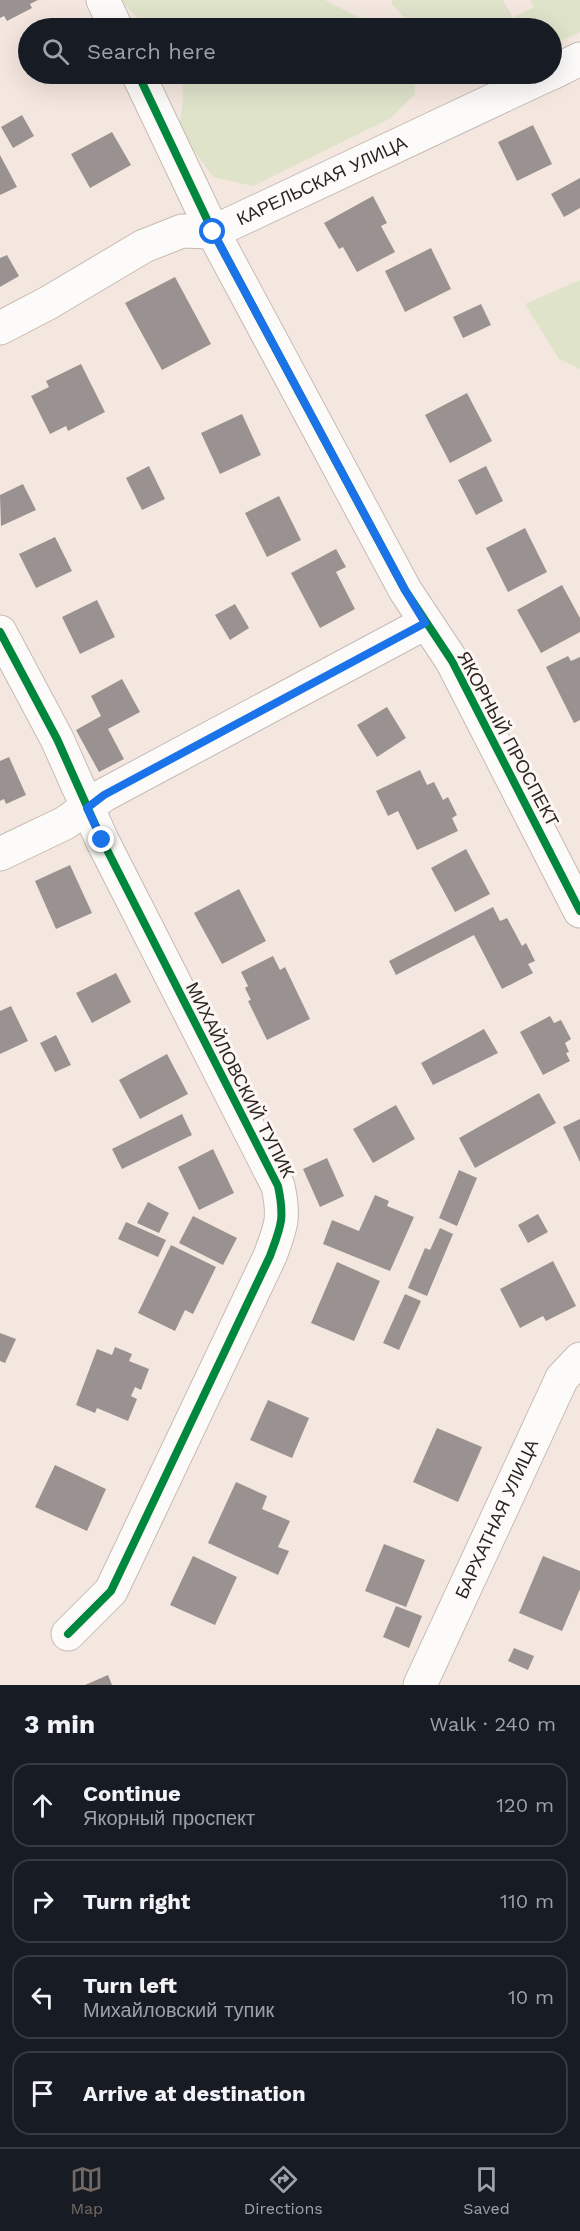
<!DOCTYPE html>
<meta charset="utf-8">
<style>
:root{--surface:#171b24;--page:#20242c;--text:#f1f3f6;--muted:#9ea1a6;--line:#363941;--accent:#736962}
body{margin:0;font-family:"Work Sans",sans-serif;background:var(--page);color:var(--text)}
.stop{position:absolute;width:18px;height:18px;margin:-14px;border:4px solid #1a73e8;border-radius:50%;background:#fff}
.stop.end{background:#1a73e8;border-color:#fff;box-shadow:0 2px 6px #0008}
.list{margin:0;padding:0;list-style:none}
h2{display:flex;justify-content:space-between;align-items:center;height:78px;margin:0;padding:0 24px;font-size:26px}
h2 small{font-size:20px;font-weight:400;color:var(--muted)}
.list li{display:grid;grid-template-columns:39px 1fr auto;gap:18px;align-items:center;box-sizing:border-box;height:84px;margin:0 12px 12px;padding:0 12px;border:2px solid var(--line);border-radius:18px}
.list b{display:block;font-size:22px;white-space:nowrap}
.list p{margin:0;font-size:20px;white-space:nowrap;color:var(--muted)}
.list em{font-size:20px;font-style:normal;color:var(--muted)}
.icon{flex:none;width:33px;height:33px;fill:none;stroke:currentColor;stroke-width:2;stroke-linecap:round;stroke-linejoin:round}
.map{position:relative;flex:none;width:580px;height:1685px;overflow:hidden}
.search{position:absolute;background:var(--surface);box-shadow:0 6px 24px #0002;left:18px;right:18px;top:18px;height:66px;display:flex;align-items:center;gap:15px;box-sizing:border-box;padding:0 21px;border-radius:33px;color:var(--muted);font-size:22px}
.sheet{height:462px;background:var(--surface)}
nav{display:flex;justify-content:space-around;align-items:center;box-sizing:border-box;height:84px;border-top:2px solid var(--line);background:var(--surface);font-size:16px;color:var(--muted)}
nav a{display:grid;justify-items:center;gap:3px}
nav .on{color:var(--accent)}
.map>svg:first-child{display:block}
.green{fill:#dfe3ca}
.building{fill:#9a9291}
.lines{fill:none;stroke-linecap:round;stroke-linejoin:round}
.minor-casing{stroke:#c5bbb5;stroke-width:35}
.minor{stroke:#fdfbfa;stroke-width:33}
.cycleway-casing{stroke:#fcf7f4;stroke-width:11}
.cycleway{stroke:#00873e;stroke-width:8}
.route{stroke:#1a73e8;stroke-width:8}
.labels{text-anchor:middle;stroke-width:6;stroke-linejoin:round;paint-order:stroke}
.street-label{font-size:18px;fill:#2d251f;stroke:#fcf7f4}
</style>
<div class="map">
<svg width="580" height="1685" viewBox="0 0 580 1685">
<rect width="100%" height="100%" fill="#f4e7df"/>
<path class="green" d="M 120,0 L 325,0 L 356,16 L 371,28 L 148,28 Z
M 392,0 L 503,0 L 513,18 L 534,7 L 530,0 L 580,0 L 580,32 L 552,45 L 552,28 L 414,28 L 392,4 Z
M 182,74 L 414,74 L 415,94 L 391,118 L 253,186 L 213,177 L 179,129 L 183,99 Z
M 580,280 L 580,369 L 559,359 L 525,304 Z"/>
<path class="building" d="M 0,0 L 38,0 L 30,4 L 32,8 L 7,21 L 4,16 L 0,18 Z
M 22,115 L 34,136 L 13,148 L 1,127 Z
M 533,125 L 552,164 L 517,181 L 498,142 Z
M 112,132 L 131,165 L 90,188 L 71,154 Z
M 0,155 L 17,187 L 0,195 Z
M 580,178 L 580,208 L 564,217 L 551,194 Z
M 373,196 L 387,223 L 381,226 L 395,252 L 357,272 L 343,247 L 339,249 L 324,223 Z
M 431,248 L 451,289 L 405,312 L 385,271 Z
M 7,255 L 19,276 L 0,287 L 0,258 Z
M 175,277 L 211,344 L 162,370 L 125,303 Z
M 481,304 L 491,325 L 463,338 L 453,317 Z
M 81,364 L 105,412 L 68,431 L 66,426 L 50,434 L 31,396 L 49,387 L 46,381 Z
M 467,393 L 492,441 L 450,463 L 425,415 Z
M 242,414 L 261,455 L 220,474 L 201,433 Z
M 149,466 L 165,499 L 142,510 L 126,478 Z
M 486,466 L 503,501 L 476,515 L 458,480 Z
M 23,484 L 36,510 L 1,526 L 0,495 Z
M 279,496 L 301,540 L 267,557 L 245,513 Z
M 525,528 L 547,572 L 508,592 L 486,548 Z
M 55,537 L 72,571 L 36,588 L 19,554 Z
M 336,549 L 346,567 L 336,572 L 355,609 L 320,628 L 291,573 Z
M 562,585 L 580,618 L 580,632 L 541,653 L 517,610 Z
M 97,600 L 115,637 L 80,654 L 62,617 Z
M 235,604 L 249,628 L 230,640 L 215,615 Z
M 568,656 L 571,661 L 580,657 L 580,720 L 574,723 L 546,667 Z
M 122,679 L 140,712 L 108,729 L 124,759 L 99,772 L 76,730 L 101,716 L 91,696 Z
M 387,707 L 406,738 L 377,757 L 357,725 Z
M 9,757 L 26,795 L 6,804 L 4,799 L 0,801 L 0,761 Z
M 420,770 L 427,785 L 434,782 L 443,800 L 448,797 L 457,815 L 452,818 L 458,831 L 417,850 L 398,811 L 388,816 L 376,791 Z
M 466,849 L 490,894 L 455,912 L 431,868 Z
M 70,865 L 92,913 L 56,929 L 35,881 Z
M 239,889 L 266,941 L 222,964 L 194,913 Z
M 493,907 L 500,921 L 507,918 L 522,946 L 526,943 L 535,961 L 528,964 L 533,973 L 502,989 L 474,935 L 396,975 L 389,961 Z
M 273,956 L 280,970 L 285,967 L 310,1019 L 267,1040 L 248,1001 L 251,1000 L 245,988 L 248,986 L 241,972 Z
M 116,973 L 131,1002 L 92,1023 L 76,993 Z
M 11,1006 L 28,1041 L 0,1054 L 0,1011 Z
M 550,1016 L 554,1023 L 561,1020 L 571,1039 L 565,1043 L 569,1052 L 566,1053 L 570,1061 L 543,1075 L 520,1032 Z
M 484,1029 L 498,1053 L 433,1085 L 421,1063 Z
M 56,1035 L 71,1065 L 55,1072 L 40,1043 Z
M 167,1054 L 188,1094 L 140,1119 L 119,1080 Z
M 539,1093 L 556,1123 L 475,1168 L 459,1138 Z
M 396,1105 L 415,1139 L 373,1163 L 353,1129 Z
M 182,1114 L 192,1135 L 122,1169 L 112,1149 Z
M 580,1119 L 580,1162 L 563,1127 Z
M 213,1149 L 234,1193 L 199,1210 L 178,1167 Z
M 327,1158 L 344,1196 L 320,1207 L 303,1169 Z
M 459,1170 L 477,1178 L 457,1226 L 439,1218 Z
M 375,1195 L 389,1201 L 387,1206 L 414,1217 L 390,1271 L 323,1244 L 332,1220 L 359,1231 Z
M 148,1202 L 169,1213 L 159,1233 L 137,1223 Z
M 538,1214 L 548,1232 L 528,1243 L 518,1225 Z
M 193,1216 L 237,1238 L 223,1265 L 179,1243 Z
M 126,1222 L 166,1240 L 158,1257 L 118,1239 Z
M 440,1228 L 453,1234 L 427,1296 L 408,1288 L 425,1248 L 430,1250 Z
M 171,1245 L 216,1267 L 193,1314 L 185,1310 L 175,1331 L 138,1313 Z
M 553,1261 L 576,1306 L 546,1321 L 543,1316 L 520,1328 L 500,1289 Z
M 337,1262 L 380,1281 L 354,1341 L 311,1323 Z
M 405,1294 L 421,1301 L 399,1350 L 383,1343 Z
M 0,1333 L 16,1339 L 5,1363 L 0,1361 Z
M 115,1347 L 132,1354 L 129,1361 L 149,1369 L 141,1390 L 135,1387 L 131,1396 L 137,1399 L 128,1421 L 97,1408 L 95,1413 L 76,1405 L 97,1349 L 112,1355 Z
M 268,1400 L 309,1418 L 292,1458 L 250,1440 Z
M 437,1428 L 482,1447 L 458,1502 L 413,1482 Z
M 55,1465 L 106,1489 L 87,1531 L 35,1507 Z
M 236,1482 L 267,1496 L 262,1509 L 290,1521 L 278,1547 L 289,1551 L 278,1575 L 208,1543 Z
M 384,1544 L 425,1560 L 406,1607 L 365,1591 Z
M 193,1556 L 237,1577 L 215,1625 L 170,1605 Z
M 543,1556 L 580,1571 L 580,1589 L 562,1631 L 519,1613 Z
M 396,1606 L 422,1616 L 409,1648 L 383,1637 Z
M 514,1648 L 534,1656 L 528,1670 L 508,1661 Z
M 108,1675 L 112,1685 L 85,1685 Z"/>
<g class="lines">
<defs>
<g id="minor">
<path d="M 103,0 L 116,28"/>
<path d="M 552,73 L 580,59"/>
<path d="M 138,74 L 213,232 L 405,590 L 452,661 L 580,911"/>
<path id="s1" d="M 0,328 L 48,303 L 144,246 L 182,231 L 213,232 L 549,74"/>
<path d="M 0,632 L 57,739 L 102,840 L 278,1186 C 285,1219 281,1226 270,1256 L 111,1591 L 68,1634"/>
<path d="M 0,854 L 65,823 L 104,795 L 425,623"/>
<path id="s2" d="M 420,1685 L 562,1378 L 580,1359"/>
</g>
</defs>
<use href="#minor" class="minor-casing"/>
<use href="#minor" class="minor"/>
<defs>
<path id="cycleway" d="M 138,74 L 213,232 L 405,590 L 452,661 L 580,911
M 0,632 L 57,739 L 102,840 L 278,1186 C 285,1219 281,1226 270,1256 L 111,1591 L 68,1634"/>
</defs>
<use href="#cycleway" class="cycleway-casing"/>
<use href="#cycleway" class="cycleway"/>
</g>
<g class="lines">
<path class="route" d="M 102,840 L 87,808 L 104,795 L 425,623 L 405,590 L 213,232"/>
</g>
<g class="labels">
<g class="street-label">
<text dy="6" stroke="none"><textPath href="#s1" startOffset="358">КАРЕЛЬСКАЯ УЛИЦА</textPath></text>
<text transform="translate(508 739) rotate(62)" y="6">ЯКОРНЫЙ ПРОСПЕКТ</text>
<text transform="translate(240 1080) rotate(63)" y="6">МИХАЙЛОВСКИЙ ТУПИК</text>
<text dy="6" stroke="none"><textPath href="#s2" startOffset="183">БАРХАТНАЯ УЛИЦА</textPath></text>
</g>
</g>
</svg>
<div class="stop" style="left:213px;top:232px"></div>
<div class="stop end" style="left:102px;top:840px"></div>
<div class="search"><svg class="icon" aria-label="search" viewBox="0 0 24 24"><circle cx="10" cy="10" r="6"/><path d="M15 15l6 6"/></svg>Search here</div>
</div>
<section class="sheet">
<h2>3 min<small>Walk · 240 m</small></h2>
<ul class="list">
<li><svg class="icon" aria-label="ahead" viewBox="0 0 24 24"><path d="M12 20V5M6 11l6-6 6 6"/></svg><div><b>Continue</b><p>Якорный проспект</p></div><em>120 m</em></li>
<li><svg class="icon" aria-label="right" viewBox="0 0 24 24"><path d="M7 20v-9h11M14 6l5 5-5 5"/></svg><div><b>Turn right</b></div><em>110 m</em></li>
<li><svg class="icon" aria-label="left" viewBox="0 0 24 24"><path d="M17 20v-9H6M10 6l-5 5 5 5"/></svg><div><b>Turn left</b><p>Михайловский тупик</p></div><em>10 m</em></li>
<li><svg class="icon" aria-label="arrive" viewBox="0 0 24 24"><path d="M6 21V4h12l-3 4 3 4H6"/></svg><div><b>Arrive at destination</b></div></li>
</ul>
</section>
<nav>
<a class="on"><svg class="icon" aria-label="map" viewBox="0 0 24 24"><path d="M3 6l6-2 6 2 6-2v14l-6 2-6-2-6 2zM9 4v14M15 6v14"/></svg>Map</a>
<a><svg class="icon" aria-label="directions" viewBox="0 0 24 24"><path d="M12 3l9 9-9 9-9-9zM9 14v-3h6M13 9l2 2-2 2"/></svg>Directions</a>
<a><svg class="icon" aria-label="saved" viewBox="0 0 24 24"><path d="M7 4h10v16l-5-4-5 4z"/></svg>Saved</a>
</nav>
